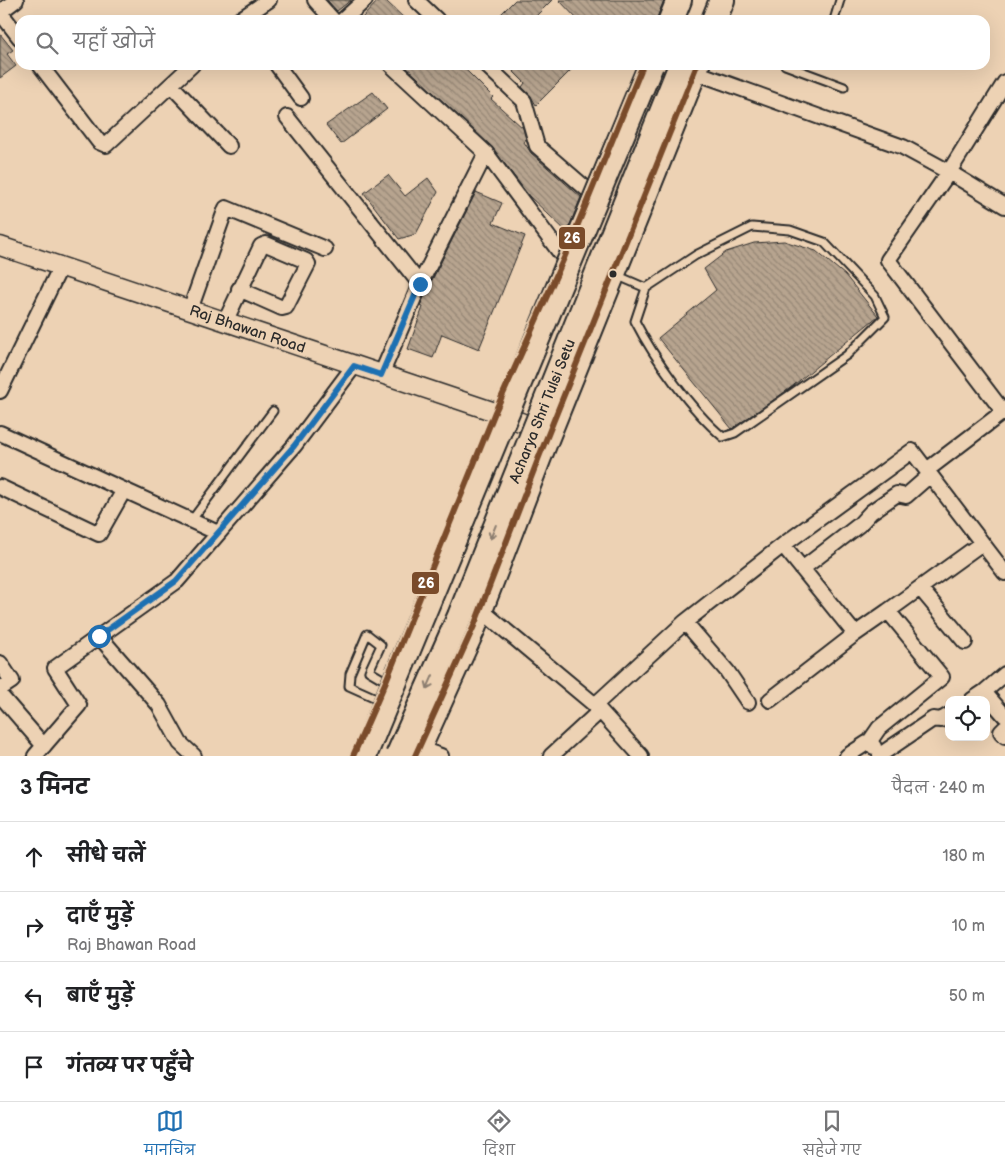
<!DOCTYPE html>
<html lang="hi">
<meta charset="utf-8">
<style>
:root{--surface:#fff;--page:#f6f6f6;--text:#202124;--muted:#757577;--line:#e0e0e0;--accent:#1f6fb2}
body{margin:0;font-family:"Balsamiq Sans","Playpen Sans Deva",sans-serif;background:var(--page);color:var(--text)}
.controls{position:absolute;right:15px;bottom:15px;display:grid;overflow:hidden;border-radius:10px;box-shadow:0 5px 20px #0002}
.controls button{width:45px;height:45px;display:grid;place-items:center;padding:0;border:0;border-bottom:1px solid var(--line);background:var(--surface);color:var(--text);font:25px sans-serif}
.stop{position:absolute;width:15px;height:15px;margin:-11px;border:4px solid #1f6fb2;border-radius:50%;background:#fff}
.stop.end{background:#1f6fb2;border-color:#fff;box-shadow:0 1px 5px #0008}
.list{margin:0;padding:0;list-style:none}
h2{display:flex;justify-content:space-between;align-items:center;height:65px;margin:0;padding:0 20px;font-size:21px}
h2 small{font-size:16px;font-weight:400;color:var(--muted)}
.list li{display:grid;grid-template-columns:32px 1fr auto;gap:15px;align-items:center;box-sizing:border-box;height:70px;padding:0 20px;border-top:1px solid var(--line)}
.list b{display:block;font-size:19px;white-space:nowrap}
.list p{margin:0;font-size:16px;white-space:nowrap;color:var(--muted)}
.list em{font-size:16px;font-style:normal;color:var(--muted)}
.icon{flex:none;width:28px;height:28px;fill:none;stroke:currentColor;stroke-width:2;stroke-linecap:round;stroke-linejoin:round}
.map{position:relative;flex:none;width:1005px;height:756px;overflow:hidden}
.search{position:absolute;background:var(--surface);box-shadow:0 5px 20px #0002;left:15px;right:15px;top:15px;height:55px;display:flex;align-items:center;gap:12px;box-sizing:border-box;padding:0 18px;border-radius:15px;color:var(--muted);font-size:19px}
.sheet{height:345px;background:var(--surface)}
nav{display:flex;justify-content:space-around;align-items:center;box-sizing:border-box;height:70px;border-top:1px solid var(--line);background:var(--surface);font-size:14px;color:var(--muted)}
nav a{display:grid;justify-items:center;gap:2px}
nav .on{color:var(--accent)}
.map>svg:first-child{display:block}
.building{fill:url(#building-back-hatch);stroke:#2b2b2b}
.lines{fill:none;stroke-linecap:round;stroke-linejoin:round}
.service-casing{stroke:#2b2b2b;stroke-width:11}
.minor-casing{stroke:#2b2b2b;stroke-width:18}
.tertiary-casing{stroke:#2b2b2b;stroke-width:21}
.trunk-casing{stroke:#2b2b2b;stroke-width:28}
.service{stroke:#edd2b4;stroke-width:7}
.minor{stroke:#edd2b4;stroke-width:14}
.tertiary{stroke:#edd2b4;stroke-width:18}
.trunk{stroke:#edd2b4;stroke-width:24}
.trunk-bridge-casing{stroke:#2b2b2b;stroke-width:28;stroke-linecap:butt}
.trunk-bridge{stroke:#edd2b4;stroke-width:24}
.bus-1-casing{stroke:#edd2b4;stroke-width:10}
.bus-1{stroke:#7a4b2a;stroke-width:6}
.oneway{stroke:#8c7e70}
.route{stroke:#1f6fb2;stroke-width:6}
.bus-dot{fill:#2b2b2b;stroke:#edd2b4;stroke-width:2}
.labels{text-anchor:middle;stroke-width:4;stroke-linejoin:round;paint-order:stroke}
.street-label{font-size:15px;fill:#2b2b2b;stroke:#edd2b4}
.line-badge{stroke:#edd2b4;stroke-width:2}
.badge-label{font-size:14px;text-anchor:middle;font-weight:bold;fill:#fff}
</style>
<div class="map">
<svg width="1005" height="756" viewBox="0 0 1005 756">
<defs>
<pattern id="building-back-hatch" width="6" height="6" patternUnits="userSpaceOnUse" patternTransform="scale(1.25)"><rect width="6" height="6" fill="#b7a48f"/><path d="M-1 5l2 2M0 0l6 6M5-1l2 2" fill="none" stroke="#958675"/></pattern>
</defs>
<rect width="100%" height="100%" fill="#edd2b4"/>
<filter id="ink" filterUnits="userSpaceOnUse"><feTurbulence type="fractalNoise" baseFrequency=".02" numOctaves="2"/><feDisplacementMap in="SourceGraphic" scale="10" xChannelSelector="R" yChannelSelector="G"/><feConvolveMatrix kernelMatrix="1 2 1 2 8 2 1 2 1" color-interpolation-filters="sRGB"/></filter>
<g filter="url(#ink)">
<path class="building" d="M 327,0 L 351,0 L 337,11 Z
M 379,0 L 385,0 L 406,20 L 360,20 Z
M 515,0 L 552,0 L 532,20 L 495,20 Z
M 559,0 L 664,0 L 656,20 L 578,20 Z
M 0,34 L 13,50 L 7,54 L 16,66 L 0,78 Z
M 404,65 L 460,65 L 469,73 L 493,97 L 491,99 L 523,128 L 526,139 L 524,142 L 531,153 L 581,197 L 567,232 L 529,196 L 492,147 Z
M 507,65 L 576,65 L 536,105 L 530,95 L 522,87 L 525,83 Z
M 373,92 L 387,109 L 341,144 L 326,125 Z
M 388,175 L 405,196 L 428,178 L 438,192 L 416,234 L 399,239 L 364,193 Z
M 476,192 L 502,203 L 493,223 L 525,236 L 479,349 L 442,334 L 433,358 L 408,349 L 423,307 L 420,306 L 428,288 Z
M 784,241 L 816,251 L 845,275 L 878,316 L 789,389 L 732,429 L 658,338 L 716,290 L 704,269 L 726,252 L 754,243 Z"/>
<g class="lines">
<defs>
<path id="service" d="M 834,20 L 840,0
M 785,65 L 844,87
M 616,275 L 646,288 L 696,255 L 752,227 L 790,230 L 824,242 L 875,296 L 885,317 L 847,355 L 735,433 L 723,437 C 691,410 654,358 635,321 L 646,288
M 191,521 L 273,411
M 378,699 L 349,686 L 350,674 L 367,634 L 381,645 L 369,671 L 386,681"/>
<path id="minor" d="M 315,0 L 333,20
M 416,0 L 437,20
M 0,12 L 20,38
M 0,12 L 16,0
M 239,20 L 269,0
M 343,20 L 365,0
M 40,65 L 99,142 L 106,145 L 192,65
M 277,65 L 301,98
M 391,65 L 486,153 L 564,258
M 486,65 L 524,101 L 537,146 L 590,192
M 695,72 L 903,147 L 949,172 L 888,260 L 1005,414
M 1005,82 L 949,172 L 1005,206
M 171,85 L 229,146
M 287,117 L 420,284
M 190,310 L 226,208 L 325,249
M 225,322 L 261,246 L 266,244 L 306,261 L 308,264 L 286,307 L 282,308 L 239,289
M 381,375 L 420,284 L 486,153
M 0,391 L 61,266
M 0,433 L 124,490 L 99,534 L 0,487
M 927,470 L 1003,412
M 124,490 L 218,533
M 783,545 L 855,634 L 888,611 L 942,677 L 879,728 L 870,741
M 802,569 L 859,525 L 871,512 L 897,494 L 906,496 L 930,475
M 920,588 L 965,642
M 888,611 L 982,543
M 479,612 L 487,615 L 595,705 L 641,756
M 685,622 L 727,671 L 748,702
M 99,636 L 159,705 L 180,743 L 194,756
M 0,663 L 12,681 L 0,689
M 984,692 L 1005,674
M 0,695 L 44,746
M 770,700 L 855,634
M 972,700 L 984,692 L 1005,716
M 595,705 L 685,622 L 783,545 L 912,451 L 1005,573
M 1005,728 L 1001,732 L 1005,736
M 418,748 L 441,756
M 880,755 L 933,719 L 941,720 L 949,715
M 35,756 L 79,705 L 55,668 L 177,581 L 294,446 L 354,366
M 551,756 L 600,711
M 847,756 L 870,741 L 874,747"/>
<g id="tertiary">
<path id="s1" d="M 0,246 L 495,412 L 546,432"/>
</g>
<path id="trunk" d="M 671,20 L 679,0
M 714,20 L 722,0
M 415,756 L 474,626 L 539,457 L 697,65"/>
</defs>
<use href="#service" class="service-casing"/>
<use href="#minor" class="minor-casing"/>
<use href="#tertiary" class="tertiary-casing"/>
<use href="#trunk" class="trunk-casing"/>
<use href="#service" class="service"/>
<use href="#minor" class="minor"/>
<use href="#tertiary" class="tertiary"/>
<use href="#trunk" class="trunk"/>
<defs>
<g id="trunk-bridge">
<path d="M 364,756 L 651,65"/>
<path id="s2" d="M 398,756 L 460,616 L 681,65"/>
</g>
</defs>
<use href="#trunk-bridge" class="trunk-bridge-casing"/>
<use href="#trunk-bridge" class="trunk-bridge"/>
<defs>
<path id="bus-1" d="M 353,756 L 386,681 L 495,412 L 564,258 L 643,65
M 415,756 L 474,626 L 539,457 L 697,65"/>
</defs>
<use href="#bus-1" class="bus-1-casing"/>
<use href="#bus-1" class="bus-1"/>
</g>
<defs><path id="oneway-shaft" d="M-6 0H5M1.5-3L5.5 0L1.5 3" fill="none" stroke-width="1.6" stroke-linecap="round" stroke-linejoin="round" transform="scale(1.25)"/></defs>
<g class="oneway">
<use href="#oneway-shaft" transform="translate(493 532) rotate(112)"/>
<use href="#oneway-shaft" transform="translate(430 682) rotate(114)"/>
</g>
</g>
<g class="lines" filter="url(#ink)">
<path class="route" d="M 99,636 L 176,581 L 294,446 L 354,366 L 381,375 L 420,284"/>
</g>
<circle class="bus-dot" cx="613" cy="274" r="4.5"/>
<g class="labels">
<g class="street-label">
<text dy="5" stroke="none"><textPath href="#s1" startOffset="261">Raj Bhawan Road</textPath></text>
<text dy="5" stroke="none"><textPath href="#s2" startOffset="374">Acharya Shri Tulsi Setu</textPath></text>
</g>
</g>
<g class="line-badge">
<rect x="558" y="226" width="28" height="24" rx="5" fill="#7a4b2a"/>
<rect x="411" y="571" width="29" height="24" rx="5" fill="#7a4b2a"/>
</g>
<g class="badge-label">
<text x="572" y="243">26</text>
<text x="426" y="588">26</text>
</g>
</svg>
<div class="controls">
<button><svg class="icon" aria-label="locate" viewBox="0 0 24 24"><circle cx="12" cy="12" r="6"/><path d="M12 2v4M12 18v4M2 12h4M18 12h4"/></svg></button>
</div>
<div class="stop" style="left:99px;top:636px"></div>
<div class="stop end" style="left:420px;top:284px"></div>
<div class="search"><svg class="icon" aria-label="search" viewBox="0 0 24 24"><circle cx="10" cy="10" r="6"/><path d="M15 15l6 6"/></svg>यहाँ खोजें</div>
</div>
<section class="sheet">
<h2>3 मिनट<small>पैदल · 240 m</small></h2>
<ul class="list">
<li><svg class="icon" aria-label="ahead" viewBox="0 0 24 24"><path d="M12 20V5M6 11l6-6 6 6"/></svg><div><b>सीधे चलें</b></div><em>180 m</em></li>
<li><svg class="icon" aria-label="right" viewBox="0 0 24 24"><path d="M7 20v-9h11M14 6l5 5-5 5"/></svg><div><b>दाएँ मुड़ें</b><p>Raj Bhawan Road</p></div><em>10 m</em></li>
<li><svg class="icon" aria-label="left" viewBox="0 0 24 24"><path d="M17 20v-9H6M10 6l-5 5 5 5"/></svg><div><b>बाएँ मुड़ें</b></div><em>50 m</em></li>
<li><svg class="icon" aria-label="arrive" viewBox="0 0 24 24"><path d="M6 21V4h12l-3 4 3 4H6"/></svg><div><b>गंतव्य पर पहुँचे</b></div></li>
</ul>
</section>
<nav>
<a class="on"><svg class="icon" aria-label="map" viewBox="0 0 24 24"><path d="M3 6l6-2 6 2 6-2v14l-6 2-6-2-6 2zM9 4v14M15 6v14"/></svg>मानचित्र</a>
<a><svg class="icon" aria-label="directions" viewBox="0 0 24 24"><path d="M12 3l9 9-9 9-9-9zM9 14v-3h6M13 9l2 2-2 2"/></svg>दिशा</a>
<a><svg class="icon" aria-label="saved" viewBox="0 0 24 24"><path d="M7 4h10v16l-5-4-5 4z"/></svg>सहेजे गए</a>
</nav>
